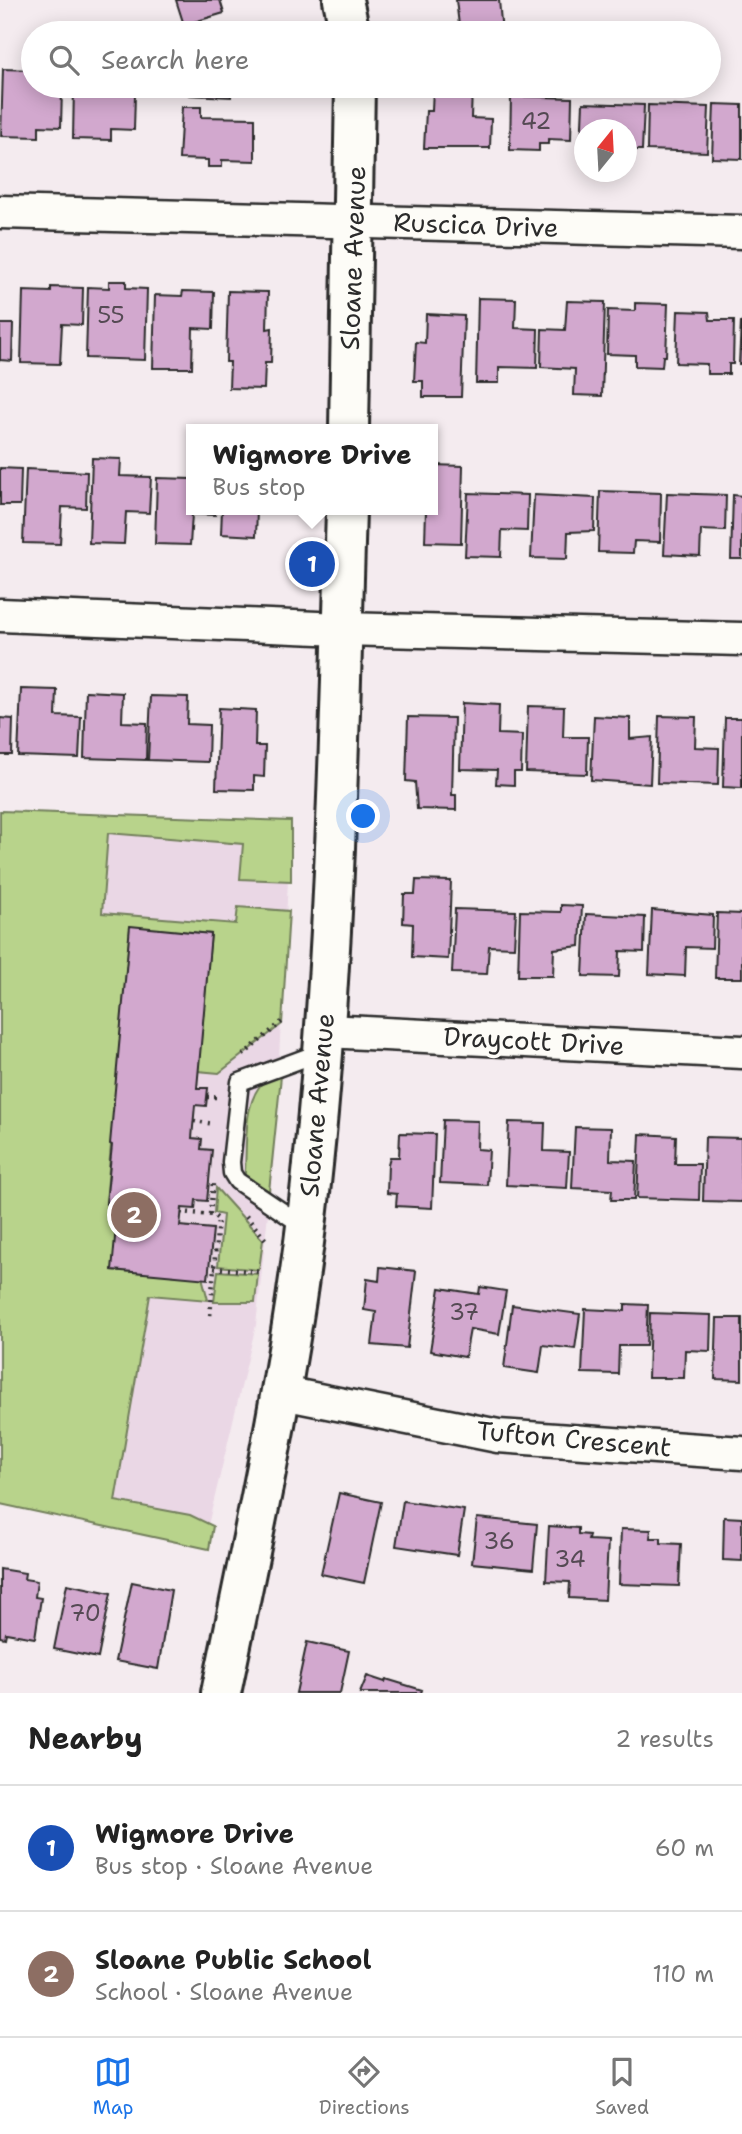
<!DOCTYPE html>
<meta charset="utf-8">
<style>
:root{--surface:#fff;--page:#f6f6f6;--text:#222;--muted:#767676;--line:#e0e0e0;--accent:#1a73e8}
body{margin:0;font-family:"Shantell Sans",sans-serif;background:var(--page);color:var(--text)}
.compass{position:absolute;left:574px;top:119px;width:63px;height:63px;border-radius:50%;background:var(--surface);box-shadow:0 4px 18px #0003;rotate:18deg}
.you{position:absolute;left:364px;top:817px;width:24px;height:24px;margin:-18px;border:5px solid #fff;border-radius:50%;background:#1a73e8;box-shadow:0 0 0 10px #1a73e833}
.badge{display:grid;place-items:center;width:46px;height:46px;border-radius:50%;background:var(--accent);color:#fff;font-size:23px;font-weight:700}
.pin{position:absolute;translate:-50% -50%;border:4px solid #fff;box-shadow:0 2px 7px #0006}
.popup{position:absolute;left:186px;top:424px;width:252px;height:91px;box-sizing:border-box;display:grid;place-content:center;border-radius:0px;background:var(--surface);filter:drop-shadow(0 2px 5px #0005);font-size:23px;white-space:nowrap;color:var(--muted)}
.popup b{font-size:26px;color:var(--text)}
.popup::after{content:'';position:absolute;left:50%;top:100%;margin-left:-14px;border:14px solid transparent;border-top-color:var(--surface)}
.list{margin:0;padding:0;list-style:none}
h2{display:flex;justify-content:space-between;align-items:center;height:91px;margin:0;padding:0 28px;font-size:30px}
h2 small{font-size:23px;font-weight:400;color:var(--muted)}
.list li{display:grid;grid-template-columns:46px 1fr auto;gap:21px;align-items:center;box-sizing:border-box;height:126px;padding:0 28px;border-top:2px solid var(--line)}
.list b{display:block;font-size:26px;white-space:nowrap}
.list p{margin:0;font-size:23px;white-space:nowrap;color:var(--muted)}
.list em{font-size:23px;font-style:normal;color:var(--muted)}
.icon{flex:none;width:38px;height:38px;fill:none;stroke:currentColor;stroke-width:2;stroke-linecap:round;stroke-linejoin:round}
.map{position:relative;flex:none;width:742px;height:1693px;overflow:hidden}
.search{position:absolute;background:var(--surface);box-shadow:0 4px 18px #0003;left:21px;right:21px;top:21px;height:77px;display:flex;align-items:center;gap:18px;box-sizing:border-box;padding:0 24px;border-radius:38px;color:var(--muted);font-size:26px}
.sheet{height:343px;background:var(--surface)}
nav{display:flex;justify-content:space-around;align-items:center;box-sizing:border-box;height:98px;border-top:2px solid var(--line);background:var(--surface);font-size:19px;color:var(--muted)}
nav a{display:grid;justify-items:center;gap:4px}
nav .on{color:var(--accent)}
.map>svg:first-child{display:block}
.built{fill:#ead7e5}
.green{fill:#b8d38b;stroke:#727f5b;stroke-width:2}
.building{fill:#d2a8ce;stroke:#2b2b2b;stroke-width:2}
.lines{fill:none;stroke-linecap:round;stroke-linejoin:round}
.service-casing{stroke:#2b2b2b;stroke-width:21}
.minor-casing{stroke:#2b2b2b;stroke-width:37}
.tertiary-casing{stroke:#2b2b2b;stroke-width:44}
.path{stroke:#2b2b2b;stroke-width:4.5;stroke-dasharray:2 5;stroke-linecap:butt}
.service{stroke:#fdfcf7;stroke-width:16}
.minor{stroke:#fdfcf7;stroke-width:32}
.tertiary{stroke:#fdfcf7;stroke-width:38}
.labels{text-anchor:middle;stroke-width:7;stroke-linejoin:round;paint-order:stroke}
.number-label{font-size:23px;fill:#554a54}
.street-label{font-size:26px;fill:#2b2b2b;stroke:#fdfcf7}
</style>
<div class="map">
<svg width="742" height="1693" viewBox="0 0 742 1693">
<rect width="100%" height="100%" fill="#f4ebef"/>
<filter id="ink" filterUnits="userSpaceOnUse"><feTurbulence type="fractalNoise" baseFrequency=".0143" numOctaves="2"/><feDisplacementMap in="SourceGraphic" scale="14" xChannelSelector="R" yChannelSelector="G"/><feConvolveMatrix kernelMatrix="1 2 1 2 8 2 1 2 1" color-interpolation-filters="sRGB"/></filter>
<g filter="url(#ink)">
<path class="built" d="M 0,811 L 291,821 L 274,1158 L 256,1325 L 203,1546 L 0,1504 Z"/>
<path class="green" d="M 0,811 L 291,821 L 291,881 L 240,879 L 243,844 L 108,833 L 102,913 L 236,924 L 238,907 L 289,911 L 282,1024 L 219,1073 L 198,1071 L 211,934 L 130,927 L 106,1203 L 118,1205 L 113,1270 L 202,1277 L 208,1300 L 150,1295 L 115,1501 L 190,1515 L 213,1526 L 209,1549 L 0,1504 Z
M 271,1076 L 281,1076 L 269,1191 L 245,1177 L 245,1171 C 247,1141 242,1093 271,1076 Z
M 216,1188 L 263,1240 L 259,1270 L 218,1266 L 223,1215 L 214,1213 Z
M 218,1271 L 258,1274 L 255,1302 L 214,1302 Z"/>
<path class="building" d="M 176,0 L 220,0 L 224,13 L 184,25 Z
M 456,0 L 499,0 L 502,33 L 455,33 L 454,25 L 459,25 Z
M 3,69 L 33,70 L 33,86 L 62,89 L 61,127 L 39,126 L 39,137 L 1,136 Z
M 74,86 L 121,86 L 121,93 L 135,94 L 134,130 L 111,129 L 111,140 L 73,139 Z
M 190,86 L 231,86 L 231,97 L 189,95 Z
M 433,87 L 472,88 L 471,118 L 491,119 L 490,148 L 424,148 L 426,111 L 432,111 Z
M 511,96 L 572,98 L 571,140 L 548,139 L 548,144 L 539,144 L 539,151 L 510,150 Z
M 583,103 L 644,105 L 642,150 L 626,150 L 626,130 L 584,130 L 584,148 L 581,148 Z
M 714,104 L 742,105 L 742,159 L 712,158 Z
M 648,105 L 709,107 L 707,152 L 647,150 Z
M 182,107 L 201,107 L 201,117 L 255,118 L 255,161 L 222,160 L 222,167 L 208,167 L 208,160 L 179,159 Z
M 109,281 L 126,281 L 126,288 L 147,289 L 145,360 L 86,358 L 88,287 L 109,288 Z
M 51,287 L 83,288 L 82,325 L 62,324 L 60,364 L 21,363 L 23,291 L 51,292 Z
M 183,291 L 214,292 L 213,329 L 193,328 L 192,368 L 153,368 L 155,295 L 182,296 Z
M 228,291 L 268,292 L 267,329 L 272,328 L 271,363 L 265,363 L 264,389 L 229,388 L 230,362 L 226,362 Z
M 478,298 L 516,299 L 515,328 L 538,329 L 537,368 L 499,367 L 499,383 L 476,383 Z
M 567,301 L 605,302 L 602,396 L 574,395 L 575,369 L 541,367 L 542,329 L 565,330 Z
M 635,303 L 668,304 L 666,356 L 663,356 L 662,367 L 635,366 L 635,355 L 607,354 L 608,310 L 635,311 Z
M 678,311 L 709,312 L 710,320 L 734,320 L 733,364 L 729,364 L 729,374 L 707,374 L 707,364 L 676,363 Z
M 426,314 L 464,316 L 461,397 L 423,397 L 423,381 L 414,381 L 416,342 L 425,343 Z
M 741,322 L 742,322 L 742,364 L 739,364 Z
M 0,324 L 13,324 L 12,361 L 0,360 Z
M 92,458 L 121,459 L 120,476 L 151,477 L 149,513 L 126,512 L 124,544 L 89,543 Z
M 433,465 L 463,466 L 461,543 L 425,542 L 426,510 L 433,510 Z
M 0,468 L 21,469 L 20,505 L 0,505 Z
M 26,469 L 87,472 L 86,508 L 62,507 L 60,544 L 23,543 Z
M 157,478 L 191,479 L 191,510 L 215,510 L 215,515 L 192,514 L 190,545 L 155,544 Z
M 600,491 L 661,493 L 660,542 L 634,541 L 633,553 L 598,552 Z
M 468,493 L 528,495 L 527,531 L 502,530 L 501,557 L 465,556 Z
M 667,493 L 726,495 L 725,531 L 701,530 L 700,556 L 664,554 Z
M 534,495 L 595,498 L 594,531 L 568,532 L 567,559 L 531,558 Z
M 733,495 L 742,496 L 742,559 L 731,559 Z
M 222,510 L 257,510 L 256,536 L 221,534 Z
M 21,689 L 57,690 L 56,716 L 81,717 L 79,758 L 18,756 Z
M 86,691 L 123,693 L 122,722 L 147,723 L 146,760 L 84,758 Z
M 151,696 L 188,697 L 187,724 L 209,725 L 208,762 L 148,760 Z
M 462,703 L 499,705 L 498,734 L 522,735 L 521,772 L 514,772 L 514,785 L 496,784 L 497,770 L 460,769 Z
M 528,706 L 564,707 L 563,737 L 588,737 L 587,774 L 526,772 Z
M 219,708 L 256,710 L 255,746 L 265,746 L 264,777 L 254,776 L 254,790 L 216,789 Z
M 594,716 L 630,718 L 630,739 L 652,737 L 650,784 L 591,780 Z
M 659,716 L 696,717 L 695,747 L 719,748 L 718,785 L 657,783 Z
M 408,717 L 454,718 L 452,795 L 456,795 L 456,810 L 417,809 L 415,782 L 406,781 Z
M 0,718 L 13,719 L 12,755 L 0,755 Z
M 725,718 L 742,718 L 742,788 L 723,787 Z
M 416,880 L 451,881 L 448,959 L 412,957 L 413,924 L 403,923 L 404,894 L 415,894 Z
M 561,905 L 582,906 L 580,946 L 554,949 L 553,976 L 518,976 L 520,911 L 561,912 Z
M 455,909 L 516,911 L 514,947 L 489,946 L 487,974 L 452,973 Z
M 652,910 L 713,915 L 712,948 L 686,947 L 685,976 L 649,974 Z
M 717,913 L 742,914 L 742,978 L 715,978 Z
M 586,914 L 645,917 L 644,952 L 620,951 L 619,977 L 583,976 Z
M 130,926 L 211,934 L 197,1088 L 208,1088 L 206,1106 L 195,1105 L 192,1138 L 202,1139 L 201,1149 L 212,1150 L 207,1201 L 196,1200 L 195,1209 L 182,1208 L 180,1226 L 213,1229 L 208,1279 L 112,1270 L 118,1205 L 106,1204 L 112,1145 L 110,1144 Z
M 443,1120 L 478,1121 L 477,1149 L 489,1150 L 487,1185 L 440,1183 Z
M 509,1122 L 545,1123 L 544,1151 L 569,1152 L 567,1188 L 506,1185 Z
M 575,1127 L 611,1128 L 610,1160 L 636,1161 L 634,1200 L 611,1200 L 612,1190 L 572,1188 Z
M 400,1133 L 435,1134 L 432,1208 L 396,1206 L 397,1194 L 387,1193 L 388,1164 L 390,1157 L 399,1157 Z
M 640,1134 L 676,1136 L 675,1164 L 700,1164 L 699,1200 L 637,1198 Z
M 705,1137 L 741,1138 L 742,1202 L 703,1201 Z
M 380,1267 L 416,1271 L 407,1348 L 372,1345 L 376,1312 L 364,1310 L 367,1279 L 379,1281 Z
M 480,1287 L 506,1291 L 499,1334 L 470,1329 L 465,1357 L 430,1351 L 440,1288 L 479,1294 Z
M 625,1304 L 648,1305 L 646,1346 L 619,1346 L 618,1374 L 582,1373 L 585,1309 L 625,1311 Z
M 512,1305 L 580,1314 L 575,1349 L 543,1345 L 539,1373 L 504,1368 Z
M 650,1313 L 711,1315 L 710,1351 L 685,1350 L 684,1378 L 648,1378 Z
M 717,1318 L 742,1318 L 742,1380 L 715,1379 Z
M 339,1493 L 381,1502 L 364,1583 L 321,1574 Z
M 403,1501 L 464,1510 L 457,1555 L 396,1546 Z
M 724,1517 L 742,1518 L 742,1561 L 723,1560 Z
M 477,1518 L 537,1524 L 533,1569 L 472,1563 Z
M 549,1526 L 578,1528 L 578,1534 L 589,1535 L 588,1540 L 608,1541 L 605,1600 L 569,1598 L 570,1582 L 546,1581 Z
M 621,1529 L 651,1530 L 650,1538 L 661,1538 L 661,1543 L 681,1544 L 679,1586 L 619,1584 Z
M 0,1569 L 25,1573 L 24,1579 L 37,1581 L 35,1597 L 41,1598 L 35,1638 L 6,1633 L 5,1638 L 0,1637 Z
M 132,1582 L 171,1590 L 158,1669 L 115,1661 Z
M 67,1584 L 111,1593 L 98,1658 L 54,1649 Z
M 307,1642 L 349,1651 L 340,1693 L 296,1693 Z
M 367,1676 L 385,1682 L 386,1679 L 422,1690 L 421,1693 L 360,1693 Z"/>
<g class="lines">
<defs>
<path id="service" d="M 305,1227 L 237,1181 L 232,1173 L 231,1162 L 240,1082 L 321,1052"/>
<path id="minor" d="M 0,212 L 742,232
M 0,615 L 342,629 L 742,639
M 326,1031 L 742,1052
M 283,1393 L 498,1436 L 742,1453"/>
<path id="tertiary" d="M 343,0 L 350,33
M 349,429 L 355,86
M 221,1693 C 254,1532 289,1373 308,1210 C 335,978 339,743 346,510"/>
</defs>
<use href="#service" class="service-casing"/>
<use href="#minor" class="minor-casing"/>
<use href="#tertiary" class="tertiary-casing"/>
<path class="path" d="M 243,1055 L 283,1021
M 207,1097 L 218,1097
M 194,1121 L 214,1124
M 181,1212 L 213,1215 L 218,1219 L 210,1317
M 210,1214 L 213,1183
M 246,1216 L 266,1240
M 214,1268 L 261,1272"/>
<use href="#service" class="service"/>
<use href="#minor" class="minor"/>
<use href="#tertiary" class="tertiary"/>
</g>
</g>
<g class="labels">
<g class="number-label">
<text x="536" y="129">42</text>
<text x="111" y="323">55</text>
<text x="464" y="1320">37</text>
<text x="499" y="1549">36</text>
<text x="570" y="1567">34</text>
<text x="85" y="1621">70</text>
</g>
<g class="street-label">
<text transform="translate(476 225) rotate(2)" y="9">Ruscica Drive</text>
<text transform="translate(353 258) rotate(-88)" y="9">Sloane Avenue</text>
<text transform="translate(534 1041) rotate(3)" y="9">Draycott Drive</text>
<text transform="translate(317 1105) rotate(-85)" y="9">Sloane Avenue</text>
<text transform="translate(574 1439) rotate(5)" y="9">Tufton Crescent</text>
</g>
</g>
</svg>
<svg class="compass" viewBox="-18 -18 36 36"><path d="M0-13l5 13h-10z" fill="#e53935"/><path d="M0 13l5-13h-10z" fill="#767676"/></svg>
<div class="you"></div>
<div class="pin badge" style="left:312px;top:564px;background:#1a4fb4">1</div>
<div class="popup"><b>Wigmore Drive</b>Bus stop</div>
<div class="pin badge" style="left:134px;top:1215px;background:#8d6e63">2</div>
<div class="search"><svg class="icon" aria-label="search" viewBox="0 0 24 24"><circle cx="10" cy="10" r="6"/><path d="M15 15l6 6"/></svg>Search here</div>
</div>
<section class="sheet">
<h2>Nearby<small>2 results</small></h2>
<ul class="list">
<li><span class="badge" style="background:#1a4fb4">1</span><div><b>Wigmore Drive</b><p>Bus stop · Sloane Avenue</p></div><em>60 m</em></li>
<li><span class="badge" style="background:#8d6e63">2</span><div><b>Sloane Public School</b><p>School · Sloane Avenue</p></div><em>110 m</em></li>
</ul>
</section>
<nav>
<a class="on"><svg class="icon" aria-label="map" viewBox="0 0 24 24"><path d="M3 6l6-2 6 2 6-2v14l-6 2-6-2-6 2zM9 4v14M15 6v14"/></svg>Map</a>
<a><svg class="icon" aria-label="directions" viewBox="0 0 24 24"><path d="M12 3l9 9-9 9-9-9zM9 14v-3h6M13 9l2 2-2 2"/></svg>Directions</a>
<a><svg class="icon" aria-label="saved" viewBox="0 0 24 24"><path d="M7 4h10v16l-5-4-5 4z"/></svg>Saved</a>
</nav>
